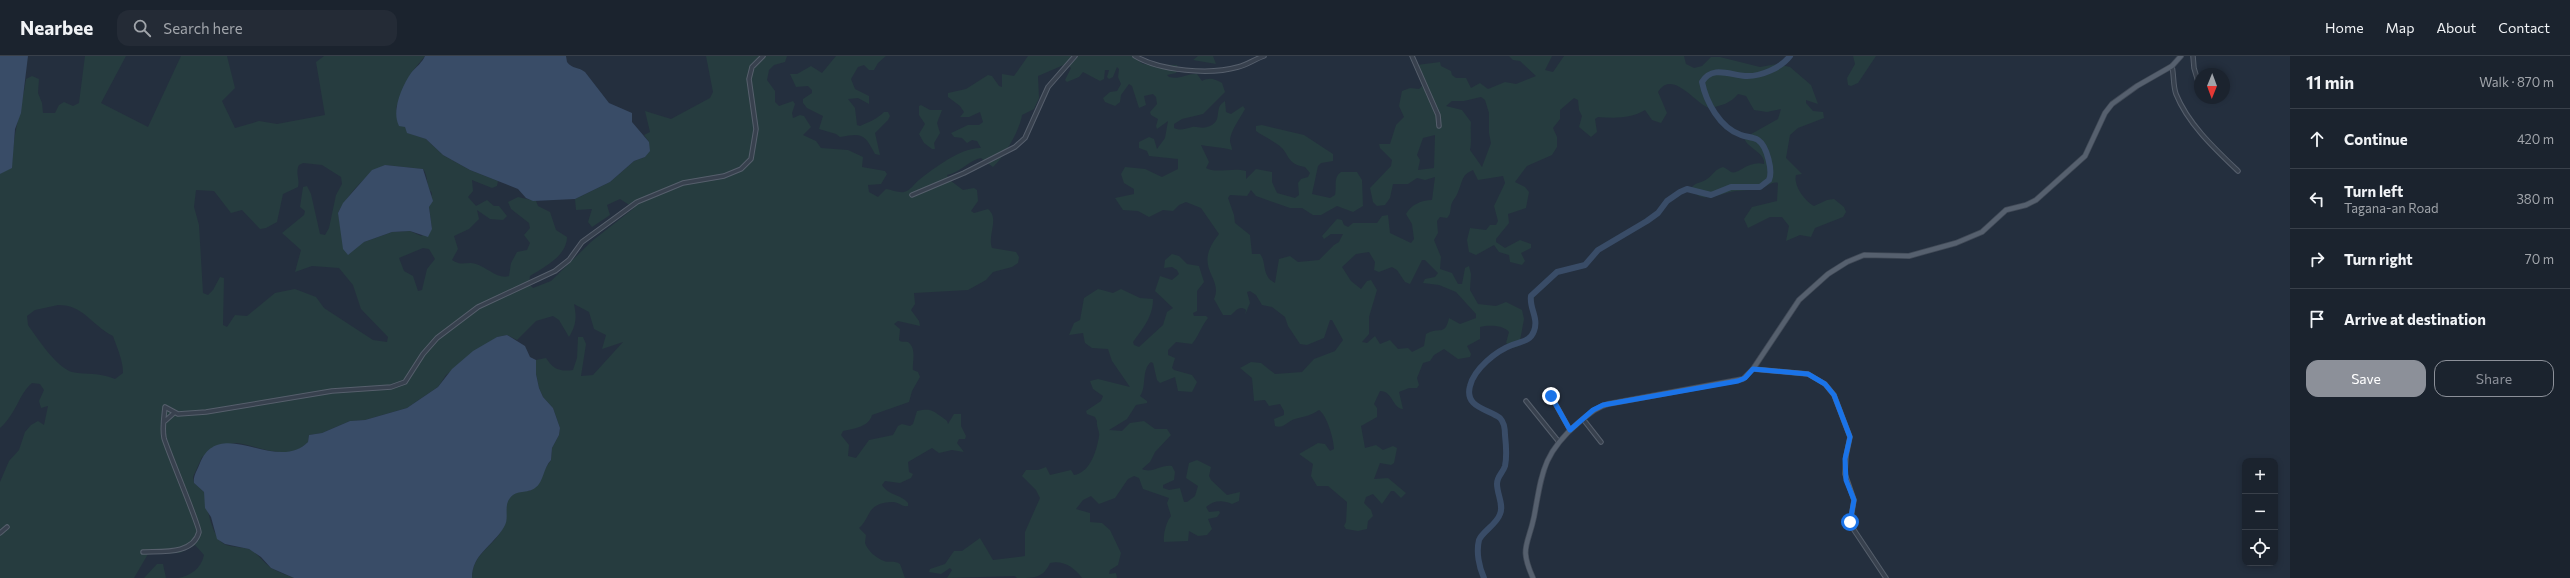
<!DOCTYPE html>
<meta charset="utf-8">
<style>
:root{--surface:#1b232e;--page:#242b36;--text:#f1f3f6;--muted:#a0a4aa;--line:#39404a;--accent:#8c9099}
body{margin:0;font-family:Commissioner,sans-serif;background:var(--page);color:var(--text)}
.controls{position:absolute;right:12px;bottom:12px;display:grid;overflow:hidden;border-radius:8px;box-shadow:0 2px 6px #0003}
.controls button{width:36px;height:36px;display:grid;place-items:center;padding:0;border:0;border-bottom:1px solid var(--line);background:var(--surface);color:var(--text);font:20px sans-serif}
.compass{position:absolute;left:2194px;top:12px;width:36px;height:36px;border-radius:50%;background:var(--surface);box-shadow:0 2px 6px #0003;rotate:181deg}
.stop{position:absolute;width:12px;height:12px;margin:-9px;border:3px solid #1a73e8;border-radius:50%;background:#fff}
.stop.end{background:#1a73e8;border-color:#fff;box-shadow:0 1px 4px #0008}
.list{margin:0;padding:0;list-style:none}
h2{display:flex;justify-content:space-between;align-items:center;height:52px;margin:0;padding:0 16px;font-size:17px}
h2 small{font-size:13px;font-weight:400;color:var(--muted)}
.list li{display:grid;grid-template-columns:26px 1fr auto;gap:12px;align-items:center;box-sizing:border-box;height:60px;padding:0 16px;border-top:1px solid var(--line)}
.list b{display:block;font-size:15px;white-space:nowrap}
.list p{margin:0;font-size:13px;white-space:nowrap;color:var(--muted)}
.list em{font-size:13px;font-style:normal;color:var(--muted)}
.actions{display:flex;gap:8px;padding:12px 16px}
.actions a{flex:1;padding:9px 0;border:1px solid var(--accent);border-radius:12px;text-align:center;font-size:14px;color:var(--accent)}
.actions .main{background:var(--accent);color:#fff}
.icon{flex:none;width:22px;height:22px;fill:none;stroke:currentColor;stroke-width:2;stroke-linecap:round;stroke-linejoin:round}
.map{position:relative;flex:none;width:2290px;height:522px;overflow:hidden}
header{display:flex;align-items:center;gap:24px;box-sizing:border-box;height:56px;padding:0 20px;background:var(--surface);border-bottom:1px solid var(--line)}
header strong{font-size:19px}
nav{display:flex;gap:22px;margin-inline-start:auto;font-size:14px}
.search{width:280px;height:36px;background:var(--page);display:flex;align-items:center;gap:10px;box-sizing:border-box;padding:0 14px;border-radius:12px;color:var(--muted);font-size:15px}
main{display:flex}
aside{flex:1;background:var(--surface)}
.map>svg:first-child{display:block}
.green{fill:#263c3f;fill-rule:evenodd}
.water{fill:#394c67}
.lines{fill:none;stroke-linecap:round;stroke-linejoin:round}
.river{stroke:#394c67;stroke-width:6}
.minor-casing{stroke:#565f6c;stroke-width:5.5}
.major-casing{stroke:#414a57;stroke-width:6}
.minor{stroke:#38414e;stroke-width:3.5}
.major{stroke:#56606e;stroke-width:4.5}
.route{stroke:#1a73e8;stroke-width:5}
</style>
<header>
<strong>Nearbee</strong>
<div class="search"><svg class="icon" aria-label="search" viewBox="0 0 24 24"><circle cx="10" cy="10" r="6"/><path d="M15 15l6 6"/></svg>Search here</div>
<nav><a>Home</a><a>Map</a><a>About</a><a>Contact</a></nav>
</header>
<main>
<div class="map">
<svg width="2290" height="522" viewBox="0 0 2290 522">
<rect width="100%" height="100%" fill="#242f3e"/>
<path class="green" d="M 85,0 L 126,0 L 101,47 L 148,71 L 181,0 L 227,0 L 235,32 L 222,45 L 235,72 L 259,65 L 277,68 L 325,59 L 316,6 L 324,0 L 425,0 L 411,17 L 396,52 L 408,77 L 426,83 L 443,99 L 470,114 L 498,125 L 497,130 L 492,132 L 472,124 L 473,135 L 468,141 L 476,150 L 487,144 L 494,150 L 499,150 L 507,160 L 503,164 L 490,163 L 477,154 L 479,163 L 469,173 L 454,180 L 458,193 L 452,204 C 462,211 467,205 476,208 C 486,211 499,224 509,220 L 511,207 L 517,196 L 527,194 L 530,187 L 524,179 L 530,172 L 529,167 L 511,153 L 508,146 L 518,141 L 536,145 L 538,150 L 550,156 L 556,174 L 567,181 C 567,200 544,211 530,220 L 529,228 L 533,232 L 551,225 L 592,185 L 634,152 L 620,143 L 607,149 L 610,159 L 592,171 L 588,166 L 592,153 L 576,154 L 575,143 L 610,126 L 634,105 L 645,101 L 649,86 L 644,79 L 650,76 L 645,55 L 671,63 L 710,42 L 713,36 L 706,0 L 787,0 L 785,6 L 774,9 L 769,14 L 767,24 L 775,35 L 775,46 L 779,50 L 793,45 L 795,48 L 792,57 L 793,62 L 800,59 L 804,60 L 811,71 L 803,79 L 816,85 L 821,92 L 848,94 L 863,101 L 862,111 L 885,115 L 887,118 L 881,128 L 868,129 L 869,136 L 878,141 L 886,133 C 892,134 899,137 904,136 C 910,135 914,128 919,124 C 934,112 962,91 981,92 L 977,85 L 972,84 L 967,87 L 962,82 L 954,81 L 951,77 L 968,69 L 979,69 L 983,66 L 980,56 L 969,61 L 960,61 L 964,56 L 960,50 L 948,41 L 948,37 L 966,33 L 988,19 L 992,20 L 999,30 L 1002,31 L 1002,18 L 1014,20 L 1028,0 L 1139,0 L 1139,5 L 1143,8 L 1177,9 L 1178,12 L 1176,17 L 1167,19 L 1169,21 C 1179,24 1187,17 1197,18 L 1202,25 C 1209,21 1215,23 1222,27 L 1225,36 L 1203,58 L 1182,63 L 1174,68 L 1174,72 C 1181,75 1184,73 1192,71 C 1197,70 1201,73 1207,71 C 1225,66 1212,52 1225,45 L 1226,56 L 1231,58 L 1243,50 L 1245,53 C 1241,61 1230,75 1230,85 C 1230,88 1232,90 1232,94 C 1222,91 1212,91 1201,89 L 1209,106 L 1206,112 C 1216,118 1233,111 1246,115 L 1246,123 L 1256,113 L 1272,116 L 1272,126 L 1277,137 L 1295,142 L 1299,139 L 1298,127 L 1301,123 L 1308,121 L 1310,117 L 1305,111 C 1285,108 1290,96 1277,88 C 1270,83 1263,80 1256,75 L 1256,70 L 1262,69 L 1304,79 L 1333,98 L 1333,105 L 1321,107 L 1318,110 L 1312,138 L 1330,142 L 1335,139 C 1337,129 1333,122 1341,116 L 1357,116 L 1362,124 L 1363,150 L 1353,156 L 1337,150 L 1321,159 L 1313,159 L 1302,152 L 1290,152 L 1256,140 L 1251,134 L 1247,140 L 1230,139 L 1228,142 L 1234,159 L 1235,167 L 1250,179 L 1252,198 L 1260,198 C 1267,206 1261,220 1275,227 L 1279,203 L 1290,200 L 1298,206 L 1319,204 L 1334,189 L 1339,186 L 1343,178 L 1331,178 L 1324,183 L 1322,180 L 1337,163 L 1342,164 L 1344,169 L 1348,171 L 1353,167 L 1377,167 L 1382,160 L 1388,159 L 1390,177 L 1411,187 L 1414,183 L 1412,168 L 1406,158 C 1411,149 1421,144 1432,144 L 1435,121 L 1425,124 L 1417,122 L 1408,128 L 1393,128 L 1390,142 L 1385,149 L 1377,150 L 1373,146 L 1370,132 L 1391,110 L 1392,104 L 1380,92 L 1379,88 L 1390,88 L 1396,69 L 1404,61 L 1399,50 L 1402,35 L 1410,32 L 1419,33 L 1422,30 L 1417,9 L 1440,6 L 1441,10 L 1451,15 L 1452,19 L 1456,22 L 1466,22 L 1471,32 L 1480,27 L 1488,33 L 1505,26 L 1516,28 L 1536,20 L 1520,5 L 1513,4 L 1509,0 L 1552,0 L 1545,14 L 1553,16 L 1564,0 L 1684,0 L 1686,8 L 1694,12 L 1702,10 L 1711,1 L 1720,1 L 1760,11 L 1777,8 L 1790,11 L 1811,29 L 1818,48 L 1806,44 L 1806,47 L 1813,55 L 1823,56 L 1824,62 L 1798,72 L 1790,79 L 1786,102 L 1802,118 L 1796,119 C 1793,130 1806,146 1814,150 L 1827,144 L 1834,143 L 1844,151 L 1846,156 L 1843,161 L 1815,172 L 1811,181 L 1800,179 L 1786,185 L 1789,170 L 1782,161 L 1770,161 L 1748,172 L 1744,163 L 1752,151 L 1777,145 L 1778,127 C 1772,125 1767,131 1761,132 C 1753,134 1744,134 1736,135 C 1723,136 1699,151 1692,131 C 1696,126 1702,127 1707,123 C 1713,119 1715,113 1723,111 C 1726,112 1728,114 1731,116 C 1739,119 1748,104 1764,108 C 1766,97 1747,92 1744,82 L 1778,63 L 1781,53 L 1767,56 L 1754,54 L 1746,40 L 1738,38 C 1731,47 1721,50 1709,52 C 1694,46 1672,13 1658,36 L 1667,57 L 1661,67 L 1652,64 L 1645,54 C 1631,63 1614,62 1598,61 L 1595,63 L 1597,76 L 1591,81 L 1579,71 L 1582,60 L 1579,54 L 1578,44 L 1574,42 L 1560,54 L 1560,63 L 1553,72 L 1557,81 L 1557,91 L 1552,99 L 1527,110 L 1515,126 L 1525,131 L 1529,136 L 1526,152 L 1508,158 L 1509,167 L 1496,183 L 1496,186 L 1505,192 L 1520,184 L 1531,188 L 1531,192 L 1521,197 L 1525,205 L 1522,209 L 1510,206 L 1509,199 L 1499,196 L 1494,189 L 1476,199 L 1469,196 L 1467,184 L 1470,172 L 1486,174 L 1490,169 L 1496,169 L 1498,165 L 1494,150 L 1505,127 L 1503,120 L 1478,124 L 1473,114 C 1461,119 1463,125 1458,136 C 1456,142 1452,144 1451,150 C 1450,155 1451,158 1447,162 L 1440,161 L 1437,165 L 1438,177 L 1434,184 L 1441,201 L 1440,213 L 1452,217 L 1458,228 L 1462,228 L 1465,212 L 1469,210 L 1471,218 L 1470,234 L 1478,248 L 1496,250 L 1506,246 L 1522,254 L 1524,263 L 1519,290 L 1513,292 L 1506,287 L 1509,276 C 1503,269 1489,269 1480,271 L 1480,283 L 1467,290 L 1471,298 L 1470,301 L 1458,303 L 1444,293 L 1434,299 L 1430,305 L 1423,307 L 1417,322 L 1419,329 L 1417,332 L 1409,332 L 1399,336 L 1403,353 C 1392,352 1393,335 1380,335 L 1374,348 L 1377,352 L 1377,361 L 1361,370 L 1365,392 L 1376,389 L 1383,394 L 1393,390 L 1397,392 L 1394,407 L 1391,409 L 1380,407 L 1374,423 L 1388,422 L 1406,437 L 1401,442 L 1394,435 L 1391,435 L 1382,448 L 1373,438 L 1366,441 L 1364,447 L 1371,454 L 1373,460 L 1368,465 L 1367,473 L 1358,475 L 1346,473 L 1344,470 L 1346,466 L 1347,446 L 1328,430 L 1317,430 L 1311,420 L 1313,408 L 1299,398 L 1318,387 L 1325,388 L 1330,395 L 1334,393 C 1334,384 1327,359 1319,354 C 1310,360 1305,360 1295,363 C 1287,365 1284,373 1275,370 L 1274,363 L 1284,359 L 1284,355 L 1280,348 L 1269,350 L 1265,344 L 1254,345 L 1252,322 L 1240,312 L 1251,306 L 1261,307 L 1275,318 L 1302,316 L 1314,303 L 1335,295 L 1343,284 L 1332,264 L 1330,264 L 1324,282 L 1307,289 L 1300,288 L 1288,270 L 1285,261 L 1272,251 L 1262,249 L 1256,239 L 1250,235 L 1247,236 L 1250,247 L 1245,259 L 1246,254 C 1239,249 1236,255 1231,259 L 1223,259 L 1214,243 C 1224,220 1191,213 1219,178 L 1201,152 L 1186,146 L 1179,149 L 1173,155 L 1163,154 L 1149,161 L 1138,155 L 1123,154 L 1115,142 L 1134,138 L 1134,133 L 1124,127 L 1121,118 L 1125,111 L 1145,113 L 1162,121 L 1178,113 L 1178,103 L 1149,100 L 1147,95 L 1139,92 L 1139,86 L 1149,81 L 1154,83 L 1157,93 L 1165,82 L 1168,65 L 1157,73 L 1156,70 L 1158,63 L 1151,59 L 1150,56 L 1157,48 L 1156,41 L 1153,38 L 1144,40 L 1146,49 L 1139,52 L 1132,30 L 1129,28 L 1121,39 L 1120,46 L 1115,50 L 1105,46 L 1103,42 L 1110,36 L 1117,35 L 1121,28 L 1118,21 L 1119,13 L 1117,11 L 1113,21 L 1109,23 L 1107,21 L 1109,14 L 1105,14 L 1104,23 L 1100,25 L 1083,16 L 1079,21 L 1067,26 L 1065,24 L 1071,12 L 1066,8 L 1038,20 L 1039,42 L 1034,53 L 1022,59 C 1020,74 1004,101 993,111 L 981,102 C 969,104 960,117 947,119 L 951,125 L 963,134 L 974,132 L 977,134 L 978,145 L 971,155 L 974,157 L 988,153 C 1000,163 987,179 992,192 L 1016,196 L 1019,201 L 1018,207 L 1012,211 L 993,216 L 986,224 L 968,234 L 914,237 L 915,248 L 911,254 L 919,265 L 920,270 L 898,265 L 894,268 L 900,273 L 899,284 C 902,287 904,285 908,286 C 917,292 912,307 913,314 L 918,316 L 920,321 L 912,335 L 909,346 L 872,359 C 869,371 853,373 843,375 L 841,379 L 849,389 L 848,400 L 856,402 L 869,384 L 893,379 L 898,370 L 902,368 L 910,370 L 913,368 L 917,355 C 930,352 932,354 942,361 C 945,364 947,363 948,368 L 954,358 L 961,358 L 961,370 L 966,380 L 965,383 L 959,383 L 957,387 L 964,396 L 952,394 L 939,397 L 932,392 L 908,406 L 909,416 L 913,418 L 911,422 L 900,427 L 885,425 L 882,429 C 889,440 901,438 908,447 L 908,450 C 901,451 899,446 893,446 C 865,447 872,461 859,472 L 866,479 L 865,487 C 868,495 876,502 884,505 C 890,507 894,504 900,508 L 905,522 L 472,522 C 472,500 489,493 500,477 C 507,467 502,451 510,441 C 515,435 522,435 530,435 L 551,404 L 552,392 L 559,379 L 560,372 L 553,352 L 543,341 L 539,332 L 536,318 L 536,304 L 546,302 C 553,313 560,316 573,314 L 577,302 L 578,281 L 583,281 L 586,288 L 581,320 L 593,319 L 623,286 L 602,293 L 606,279 L 594,273 L 589,256 L 574,248 C 577,262 576,269 569,281 L 559,264 L 553,260 L 536,265 L 517,284 L 507,279 L 497,281 L 446,319 L 438,331 L 407,352 L 365,364 L 350,365 L 322,377 L 309,379 L 308,386 C 288,407 260,390 237,387 C 231,386 209,398 202,401 L 193,421 L 194,427 L 204,436 C 207,450 211,480 224,488 C 231,492 243,490 251,494 C 259,499 264,507 271,512 C 278,516 287,519 294,522 L 178,522 C 190,520 201,513 204,499 L 195,489 L 180,497 L 148,498 L 134,522 L 0,522 L 0,426 L 9,405 L 19,394 L 25,376 L 31,369 L 38,365 L 44,369 L 48,350 L 41,352 L 39,345 L 44,334 L 40,328 L 32,327 C 18,339 17,357 0,372 L 0,118 L 12,109 C 12,80 22,52 26,23 L 32,20 L 39,23 L 38,37 L 42,47 L 43,57 L 55,57 L 59,49 L 64,46 L 73,50 L 79,47 ZM 1481,41 L 1485,44 L 1489,57 L 1489,77 L 1491,87 L 1482,111 L 1470,94 C 1472,84 1470,76 1471,66 L 1462,54 L 1446,50 L 1452,45 L 1464,45 ZM 1435,79 L 1434,112 L 1418,114 L 1420,104 L 1417,99 L 1423,82 ZM 303,107 L 322,109 L 341,121 L 342,128 L 336,139 L 329,172 L 325,179 L 320,178 L 311,138 L 307,130 L 303,131 L 300,151 L 305,155 L 304,159 L 282,177 L 301,194 L 295,216 L 312,210 L 339,212 L 353,229 L 361,253 L 388,281 L 387,286 L 373,284 L 324,252 L 316,241 L 295,233 L 275,237 L 247,260 L 235,259 L 227,271 L 223,269 L 224,222 L 220,221 L 213,234 L 208,239 L 203,237 L 199,169 L 194,151 L 196,134 L 214,135 L 231,157 L 242,154 L 260,173 L 266,172 L 277,166 L 283,138 L 298,131 C 300,123 295,117 299,109 ZM 385,109 L 423,113 C 429,120 425,130 432,137 L 429,151 L 432,173 L 421,180 L 410,175 L 392,176 L 364,186 L 342,178 L 338,157 C 348,139 366,117 385,109 ZM 423,192 L 429,193 L 435,203 L 427,213 L 422,234 L 418,235 L 413,220 L 404,215 L 399,202 ZM 1369,196 L 1375,206 L 1374,214 L 1379,216 L 1392,211 L 1397,214 L 1405,226 L 1410,228 L 1422,204 L 1425,204 L 1438,217 L 1435,221 L 1425,223 L 1423,227 L 1439,229 L 1456,236 L 1476,258 L 1476,262 L 1460,268 L 1449,262 C 1445,281 1439,270 1426,278 L 1424,290 L 1412,296 L 1408,292 L 1398,293 L 1390,284 L 1380,288 L 1375,280 L 1367,287 L 1362,286 L 1369,278 L 1369,261 L 1377,234 L 1371,224 L 1367,225 L 1361,233 L 1351,225 L 1342,211 L 1356,198 ZM 58,249 C 84,249 90,268 113,280 C 117,292 123,304 123,317 L 115,323 C 98,316 88,319 72,316 C 57,312 37,282 28,269 L 27,260 L 35,254 Z
M 836,0 L 886,0 L 878,7 L 874,14 L 869,14 L 864,9 L 858,11 L 851,23 L 855,33 L 869,40 L 869,48 L 858,42 L 848,43 L 855,52 L 857,69 L 860,70 C 869,66 877,63 884,56 L 888,56 L 890,60 L 888,64 L 875,77 L 880,99 L 875,98 C 864,77 862,77 840,81 L 836,78 L 819,73 L 823,60 L 807,52 L 803,47 L 803,43 L 812,37 L 812,34 L 808,30 L 796,31 L 790,18 L 797,18 L 811,10 L 822,17 Z
M 1198,0 L 1213,0 L 1216,8 L 1193,4 Z
M 1853,0 L 1876,0 L 1858,27 L 1851,30 L 1848,29 L 1847,22 L 1855,8 Z
M 921,49 L 930,54 L 942,54 L 937,67 L 940,77 L 934,87 L 935,93 L 932,93 L 924,87 L 919,78 L 925,68 L 919,59 L 919,50 Z
M 1172,198 L 1179,200 L 1187,208 L 1199,210 L 1204,226 L 1197,235 L 1197,255 L 1193,257 L 1194,260 L 1206,260 L 1208,262 C 1201,271 1199,279 1192,288 L 1176,286 L 1168,294 L 1168,299 L 1175,302 L 1172,312 L 1174,314 L 1192,319 L 1197,326 L 1192,336 L 1178,335 L 1175,321 L 1160,327 L 1157,324 L 1153,307 L 1151,306 C 1141,314 1147,331 1140,340 L 1147,345 L 1147,347 L 1136,349 L 1127,363 L 1109,374 L 1122,375 L 1130,367 L 1144,365 L 1155,373 L 1167,373 L 1171,379 L 1155,396 L 1150,406 L 1142,413 C 1152,418 1161,408 1172,410 L 1175,416 L 1174,424 L 1163,429 L 1163,432 L 1169,434 L 1180,432 L 1184,446 L 1187,446 L 1195,440 L 1198,430 L 1186,422 L 1189,407 L 1197,404 L 1211,411 L 1209,420 L 1211,424 L 1227,439 L 1240,436 L 1239,445 L 1232,448 C 1223,444 1214,444 1206,451 L 1209,456 L 1219,455 L 1220,457 L 1217,461 L 1208,463 L 1212,473 L 1207,479 L 1198,480 L 1189,475 L 1188,485 L 1164,486 C 1163,479 1166,466 1171,460 L 1167,447 L 1169,442 L 1143,433 L 1139,422 L 1134,420 L 1128,423 L 1115,442 L 1099,448 L 1091,440 L 1083,444 L 1076,453 L 1090,457 L 1090,466 L 1102,467 L 1110,474 L 1121,497 L 1118,509 L 1110,514 L 1109,518 L 1116,517 L 1117,522 L 1082,522 C 1074,511 1063,504 1050,507 C 1043,522 1035,522 1017,522 L 1015,520 L 947,522 L 952,514 L 950,512 L 941,518 L 929,516 L 930,513 L 945,508 L 954,495 L 962,495 L 980,482 L 993,504 L 1025,500 L 1025,476 L 1040,442 L 1036,434 L 1022,420 L 1026,414 L 1038,414 L 1046,411 L 1050,419 L 1071,414 L 1074,419 C 1090,417 1097,394 1099,380 C 1100,375 1096,371 1097,365 L 1095,361 L 1087,358 L 1086,355 L 1101,345 L 1103,340 L 1093,333 L 1090,325 L 1098,323 L 1130,331 L 1112,305 L 1108,293 L 1092,292 L 1085,287 L 1083,277 L 1069,279 L 1074,267 L 1080,264 L 1084,242 L 1098,233 L 1113,237 L 1121,233 L 1140,242 L 1153,243 C 1153,261 1143,272 1133,286 L 1134,289 L 1139,291 L 1163,269 L 1167,256 L 1173,252 L 1155,235 L 1160,220 L 1172,224 L 1179,218 L 1177,214 L 1172,211 L 1164,212 L 1165,204 Z
M 157,508 L 163,508 L 166,522 L 144,522 Z"/>
<path class="water" d="M 0,0 L 28,0 L 21,57 L 15,73 L 12,112 L 0,118 Z
M 425,0 L 566,0 L 567,6 C 572,13 579,11 585,16 L 609,47 L 632,57 L 632,66 L 649,86 L 650,95 L 645,101 L 634,105 L 610,126 L 575,143 L 533,145 L 526,142 L 518,133 L 470,114 L 443,99 L 426,83 L 407,77 L 405,71 L 399,70 C 391,55 402,30 411,17 C 416,11 422,7 425,0 Z
M 385,109 L 423,113 L 433,145 L 429,151 L 432,173 L 428,181 L 410,175 L 392,176 L 364,186 L 348,199 L 343,193 L 338,157 L 343,147 L 372,114 Z
M 507,279 L 525,290 L 530,301 L 536,304 L 536,318 L 539,332 L 543,341 L 553,352 L 560,372 L 559,379 L 552,392 L 551,404 C 543,412 544,426 535,432 C 527,438 517,433 510,442 C 503,451 510,462 504,471 C 493,490 472,498 472,522 L 294,522 L 271,512 L 261,501 L 249,493 L 225,488 L 217,483 L 211,461 L 205,452 L 204,436 L 194,427 C 193,420 197,415 200,407 C 220,359 277,418 308,386 L 309,379 L 322,377 L 350,365 L 365,364 L 407,352 L 438,331 L 452,313 L 473,295 L 497,281 Z"/>
<g class="lines">
<path class="river" d="M 1484,522 C 1479,511 1476,496 1479,484 C 1482,476 1497,468 1500,458 C 1504,449 1497,438 1497,428 C 1497,420 1503,417 1505,410 C 1507,401 1506,388 1505,379 C 1505,374 1504,366 1500,362 C 1489,353 1464,352 1470,330 C 1474,313 1496,295 1512,289 C 1521,285 1530,286 1534,275 C 1539,262 1529,252 1531,240 L 1557,216 L 1585,209 L 1598,194 L 1647,165 L 1658,157 L 1667,145 L 1680,136 L 1687,133 L 1711,139 L 1731,131 L 1760,131 L 1769,124 C 1773,115 1767,90 1758,84 C 1753,81 1746,81 1741,79 C 1720,72 1706,46 1702,26 C 1712,9 1730,19 1745,20 C 1760,21 1781,12 1790,0"/>
<defs>
<path id="minor" d="M 1135,0 C 1160,15 1210,19 1238,11 C 1247,9 1255,3 1264,0
M 1412,0 L 1438,59 L 1439,70
M 2193,0 L 2194,12 L 2199,29
M 2172,10 C 2174,19 2173,30 2176,38 C 2188,68 2215,93 2238,115
M 912,139 L 964,117 L 1015,91 L 1025,82 L 1048,31 L 1075,0
M 1753,313 L 1808,318 L 1825,328 L 1834,339 L 1850,381 L 1846,400 L 1845,418 L 1854,444 L 1850,468 L 1886,522
M 1551,340 L 1570,374
M 1526,345 L 1559,386
M 165,351 L 178,358 L 206,356 L 332,335 L 391,331 L 405,326 L 423,298 L 437,282 L 478,251 L 555,215 L 569,204 L 582,186 L 637,146 L 683,127 L 724,120 L 741,113 L 751,103 L 756,73 L 749,23 L 752,11 L 763,0
M 1583,363 L 1601,386
M 165,365 L 174,357
M 0,477 L 7,471
M 143,496 C 161,495 193,499 199,476 C 200,471 168,396 164,382 C 162,372 164,361 165,351"/>
<path id="major" d="M 1533,522 C 1519,491 1528,490 1534,461 C 1542,418 1542,398 1578,367 C 1588,359 1596,351 1608,348 L 1743,323 L 1753,313 L 1799,244 L 1828,218 L 1847,206 L 1864,199 L 1909,200 L 1956,187 L 1982,176 L 2006,154 L 2026,149 L 2036,144 L 2085,100 L 2105,57 L 2112,48 L 2137,30 L 2172,10 L 2181,0"/>
</defs>
<use href="#minor" class="minor-casing"/>
<use href="#major" class="major-casing"/>
<use href="#minor" class="minor"/>
<use href="#major" class="major"/>
</g>
<g class="lines">
<path class="route" d="M 1551,340 L 1570,374 L 1593,354 L 1603,349 L 1738,325 L 1745,322 L 1753,313 L 1808,318 L 1825,328 L 1834,339 L 1850,381 L 1845,403 L 1846,424 L 1854,444 L 1850,466"/>
</g>
</svg>
<div class="controls">
<button>+</button>
<button>−</button>
<button><svg class="icon" aria-label="locate" viewBox="0 0 24 24"><circle cx="12" cy="12" r="6"/><path d="M12 2v4M12 18v4M2 12h4M18 12h4"/></svg></button>
</div>
<svg class="compass" viewBox="-18 -18 36 36"><path d="M0-13l5 13h-10z" fill="#e53935"/><path d="M0 13l5-13h-10z" fill="#a0a4aa"/></svg>
<div class="stop" style="left:1850px;top:466px"></div>
<div class="stop end" style="left:1551px;top:340px"></div>
</div>
<aside>
<h2>11 min<small>Walk · 870 m</small></h2>
<ul class="list">
<li><svg class="icon" aria-label="ahead" viewBox="0 0 24 24"><path d="M12 20V5M6 11l6-6 6 6"/></svg><div><b>Continue</b></div><em>420 m</em></li>
<li><svg class="icon" aria-label="left" viewBox="0 0 24 24"><path d="M17 20v-9H6M10 6l-5 5 5 5"/></svg><div><b>Turn left</b><p>Tagana-an Road</p></div><em>380 m</em></li>
<li><svg class="icon" aria-label="right" viewBox="0 0 24 24"><path d="M7 20v-9h11M14 6l5 5-5 5"/></svg><div><b>Turn right</b></div><em>70 m</em></li>
<li><svg class="icon" aria-label="arrive" viewBox="0 0 24 24"><path d="M6 21V4h12l-3 4 3 4H6"/></svg><div><b>Arrive at destination</b></div></li>
</ul>
<div class="actions"><a class="main">Save</a><a>Share</a></div>
</aside>
</main>
